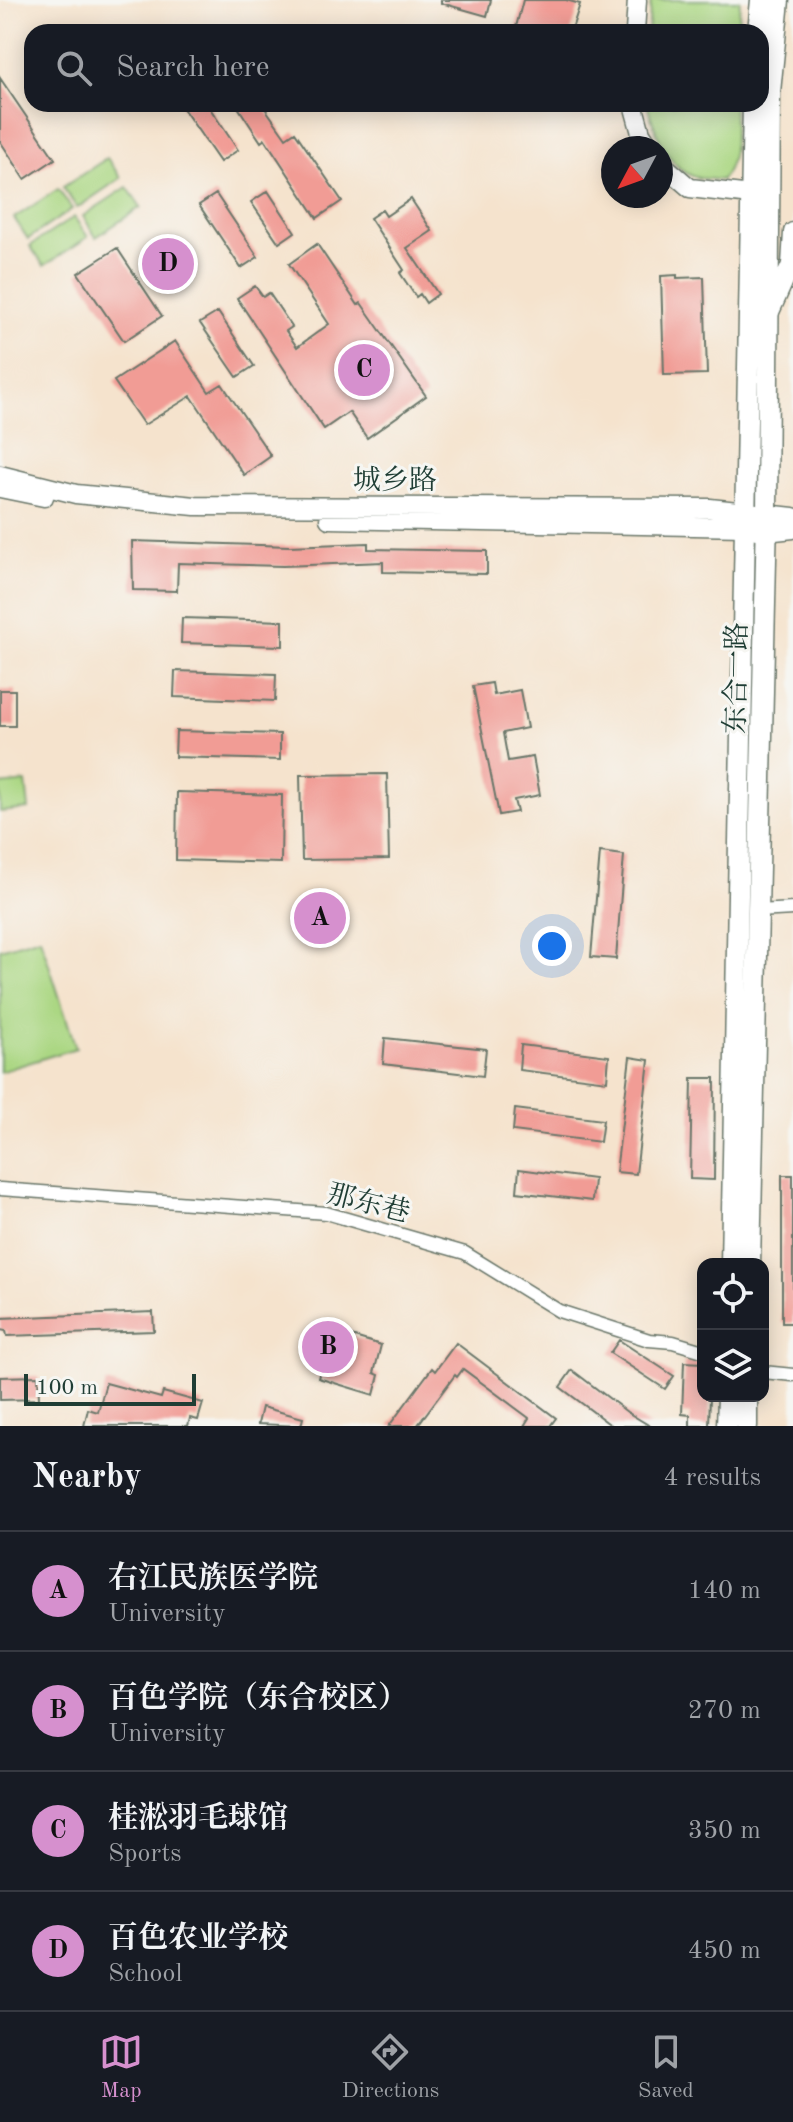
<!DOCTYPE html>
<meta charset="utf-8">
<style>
:root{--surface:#171b24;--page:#242831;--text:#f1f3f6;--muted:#9ea1a6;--line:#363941;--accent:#d690ce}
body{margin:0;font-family:"Old Standard TT","Noto Serif SC",serif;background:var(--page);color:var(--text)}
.controls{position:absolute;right:24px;bottom:24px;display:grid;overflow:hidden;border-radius:16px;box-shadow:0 4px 20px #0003}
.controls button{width:72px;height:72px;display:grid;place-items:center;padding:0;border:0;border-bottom:2px solid var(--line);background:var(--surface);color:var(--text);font:40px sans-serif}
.compass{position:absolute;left:601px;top:136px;width:72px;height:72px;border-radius:50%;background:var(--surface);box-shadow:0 4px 20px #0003;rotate:229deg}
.scale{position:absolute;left:24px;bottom:20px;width:172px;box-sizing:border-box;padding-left:8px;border:4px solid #1f3d34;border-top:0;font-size:22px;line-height:28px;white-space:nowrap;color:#1f3d34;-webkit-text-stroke:6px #f6f6f2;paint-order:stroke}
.you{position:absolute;left:552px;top:946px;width:28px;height:28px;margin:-20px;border:6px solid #fff;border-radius:50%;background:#1a73e8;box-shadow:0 0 0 12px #1a73e833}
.badge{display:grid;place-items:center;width:52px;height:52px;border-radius:50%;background:var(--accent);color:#111;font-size:26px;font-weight:700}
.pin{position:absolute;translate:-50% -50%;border:4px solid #fff;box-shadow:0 2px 8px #0006}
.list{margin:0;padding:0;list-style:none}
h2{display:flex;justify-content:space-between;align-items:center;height:104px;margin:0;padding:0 32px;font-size:34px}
h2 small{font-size:26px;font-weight:400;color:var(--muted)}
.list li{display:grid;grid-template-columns:52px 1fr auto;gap:24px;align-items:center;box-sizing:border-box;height:120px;padding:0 32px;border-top:2px solid var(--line)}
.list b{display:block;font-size:30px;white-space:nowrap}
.list p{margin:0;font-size:26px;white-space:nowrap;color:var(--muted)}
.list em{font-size:26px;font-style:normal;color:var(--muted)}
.icon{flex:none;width:44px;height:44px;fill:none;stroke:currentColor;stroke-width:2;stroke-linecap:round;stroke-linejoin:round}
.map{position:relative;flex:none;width:793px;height:1426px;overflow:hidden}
.search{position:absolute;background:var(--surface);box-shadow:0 4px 20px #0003;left:24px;right:24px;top:24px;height:88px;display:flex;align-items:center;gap:20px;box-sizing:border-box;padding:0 28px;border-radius:24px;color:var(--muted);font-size:30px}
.sheet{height:584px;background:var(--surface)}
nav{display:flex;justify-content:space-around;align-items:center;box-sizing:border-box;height:112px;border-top:2px solid var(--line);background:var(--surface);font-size:22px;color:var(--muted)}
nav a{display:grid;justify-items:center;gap:4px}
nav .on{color:var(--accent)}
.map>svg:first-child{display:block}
.green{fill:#abd783;stroke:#658a5c;stroke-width:2}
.building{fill:#f19c95}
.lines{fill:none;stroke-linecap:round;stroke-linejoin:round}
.street-casing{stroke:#6a776a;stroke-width:15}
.secondary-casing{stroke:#6a776a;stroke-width:21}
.primary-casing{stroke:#6a776a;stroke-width:23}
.street{stroke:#fff;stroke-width:12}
.secondary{stroke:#fff;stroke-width:18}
.primary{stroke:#fff;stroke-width:20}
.labels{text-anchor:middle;stroke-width:6;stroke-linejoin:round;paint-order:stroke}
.street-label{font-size:28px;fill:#1f3d34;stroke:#f6f6f2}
</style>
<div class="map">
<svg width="793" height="1426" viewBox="0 0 793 1426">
<rect width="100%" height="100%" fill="#f6f6f2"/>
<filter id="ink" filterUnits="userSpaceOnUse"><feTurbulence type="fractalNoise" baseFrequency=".0125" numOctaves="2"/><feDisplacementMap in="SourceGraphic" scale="16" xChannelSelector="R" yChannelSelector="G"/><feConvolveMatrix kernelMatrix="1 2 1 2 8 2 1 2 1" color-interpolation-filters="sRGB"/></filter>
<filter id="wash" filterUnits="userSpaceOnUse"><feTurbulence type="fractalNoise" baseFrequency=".006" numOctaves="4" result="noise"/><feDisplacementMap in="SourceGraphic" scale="32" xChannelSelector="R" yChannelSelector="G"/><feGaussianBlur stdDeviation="1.8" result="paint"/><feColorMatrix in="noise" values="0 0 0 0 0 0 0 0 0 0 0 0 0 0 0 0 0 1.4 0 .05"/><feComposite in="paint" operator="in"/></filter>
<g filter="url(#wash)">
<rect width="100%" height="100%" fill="#f5e3cd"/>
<path class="green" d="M 651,0 L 740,0 L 738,32 L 648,32 Z
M 647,104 L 734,104 C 733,126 738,163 721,180 C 713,179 703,179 695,177 C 667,168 654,129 647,104 Z
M 107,158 L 121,178 L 77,208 L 63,187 Z
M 127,187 L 141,207 L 96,237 L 83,216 Z
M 58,189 L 72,209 L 28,239 L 14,218 Z
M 74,217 L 88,237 L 44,266 L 30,246 Z
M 26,782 L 29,809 L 0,812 L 0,785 Z
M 40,937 L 76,1048 L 0,1072 L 0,949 Z"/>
<g id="blocks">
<path class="building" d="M 441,0 L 491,0 L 487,16 L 441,3 Z
M 523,0 L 566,0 L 580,4 L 571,32 L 535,32 L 516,27 Z
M 0,78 L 55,159 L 25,179 L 0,141 Z
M 180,104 L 207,104 L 238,150 L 220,162 Z
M 236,104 L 262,104 L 286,138 L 295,132 L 342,201 L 317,218 L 265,139 L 261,142 Z
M 268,191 L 295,232 L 279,243 L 251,202 Z
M 216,194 L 258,257 L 241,268 L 199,205 Z
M 411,199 L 432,231 L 407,248 L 438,294 L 426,303 L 420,294 L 416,297 L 400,273 L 404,270 L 370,218 L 382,210 L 386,216 Z
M 317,244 L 358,305 L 361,303 L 426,396 L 367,438 L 349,412 L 324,429 L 237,298 L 255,286 L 263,297 L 269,293 L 292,327 L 286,331 L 297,347 L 329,324 L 289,264 Z
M 117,248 L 162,316 L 124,341 L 78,273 Z
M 677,275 L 677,278 L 704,277 L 707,374 L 664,375 L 661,276 Z
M 218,312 L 254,366 L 237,377 L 200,323 Z
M 175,341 L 209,392 L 222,384 L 271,456 L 244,475 L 191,396 L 144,425 L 114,381 Z
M 132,541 L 289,546 L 368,543 L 368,549 L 487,551 L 487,574 L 383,572 L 383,562 L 283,566 L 178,563 L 177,591 L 133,590 Z
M 182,618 L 283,621 L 283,646 L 181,643 Z
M 175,671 L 276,674 L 275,701 L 174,697 Z
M 492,683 L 494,695 L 520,690 L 527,728 L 503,733 L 508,761 L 533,757 L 540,795 L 514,800 L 517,812 L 499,815 L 473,686 Z
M 0,690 L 15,690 L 15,726 L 0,726 Z
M 176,731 L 280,734 L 280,760 L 175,757 Z
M 387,774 L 389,859 L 302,860 L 300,775 Z
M 177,792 L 282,795 L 281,863 L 176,860 Z
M 600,852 L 624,855 L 616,959 L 591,957 Z
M 385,1038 L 486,1049 L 483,1076 L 383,1064 Z
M 521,1045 L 609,1056 L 607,1081 L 519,1070 Z
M 630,1057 L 649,1060 L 636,1174 L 616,1172 Z
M 692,1078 L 715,1078 L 714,1180 L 690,1179 Z
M 515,1109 L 603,1120 L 600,1142 L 513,1131 Z
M 519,1169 L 594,1179 L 592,1201 L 517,1192 Z
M 782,1175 L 793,1175 L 793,1323 L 782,1323 Z
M 153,1312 L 154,1331 L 7,1336 L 6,1331 L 0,1330 L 0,1318 Z
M 341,1333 L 381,1345 L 374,1373 L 379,1375 L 374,1395 L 318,1378 L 323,1360 L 333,1363 Z
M 619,1340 L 674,1376 L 665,1389 L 610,1353 Z
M 456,1343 L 556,1418 L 550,1426 L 524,1426 L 529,1418 L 463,1369 L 457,1377 L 455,1375 L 417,1426 L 389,1426 L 432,1368 L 435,1371 Z
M 684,1362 L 703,1363 L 703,1396 L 710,1396 L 709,1426 L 690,1426 L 690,1415 L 682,1414 Z
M 572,1370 L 627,1412 L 650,1426 L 612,1426 L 560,1387 Z
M 38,1376 L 39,1399 L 0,1400 L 0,1377 Z
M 106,1383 L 161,1398 L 163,1392 L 203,1403 L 198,1420 L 190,1418 L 188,1426 L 84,1426 L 88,1409 L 98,1412 Z
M 262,1407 L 303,1418 L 301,1426 L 258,1424 Z"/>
</g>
</g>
<g filter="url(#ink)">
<use href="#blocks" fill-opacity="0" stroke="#6a776a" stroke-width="2"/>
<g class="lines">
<defs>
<path id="street" d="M 758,911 L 793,909
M 0,1189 L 326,1213 L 465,1253 L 559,1311 L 649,1340 L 673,1342 L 703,1351
M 763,1372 L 793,1375"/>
<path id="secondary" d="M 635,32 L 637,0
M 633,104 L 641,133 L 651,148
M 661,163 L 690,188 L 751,195
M 769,314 L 791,265 L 793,232
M 0,475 L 76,494 L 195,506 L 710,508 L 793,517
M 0,488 L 44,497
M 329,519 L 745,527 L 766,532 L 793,529"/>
<path id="primary" d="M 758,32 L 761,0
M 731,1264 L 753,104
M 750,1264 L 767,515 L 770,92 L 779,0
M 727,1426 L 728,1396
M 747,1426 L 747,1396"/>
</defs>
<use href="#street" class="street-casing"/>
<use href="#secondary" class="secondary-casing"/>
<use href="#primary" class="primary-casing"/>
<use href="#street" class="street"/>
<use href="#secondary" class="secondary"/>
<use href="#primary" class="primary"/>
</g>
</g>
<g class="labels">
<g class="street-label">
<text x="395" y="489">城乡路</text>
<text transform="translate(735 678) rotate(-89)" y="10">东合一路</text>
<text transform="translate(369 1202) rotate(14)" y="10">那东巷</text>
</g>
</g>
</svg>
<div class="controls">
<button><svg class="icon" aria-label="locate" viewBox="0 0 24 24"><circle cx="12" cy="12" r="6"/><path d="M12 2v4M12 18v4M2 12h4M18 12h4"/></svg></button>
<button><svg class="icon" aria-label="layers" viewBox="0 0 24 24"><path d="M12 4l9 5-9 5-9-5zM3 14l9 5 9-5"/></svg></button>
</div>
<svg class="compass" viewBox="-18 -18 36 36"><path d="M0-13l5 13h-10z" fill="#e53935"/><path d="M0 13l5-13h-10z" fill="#9ea1a6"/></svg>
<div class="scale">100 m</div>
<div class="you"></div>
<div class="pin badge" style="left:320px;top:918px">A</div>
<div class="pin badge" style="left:328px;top:1347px">B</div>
<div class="pin badge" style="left:364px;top:370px">C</div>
<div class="pin badge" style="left:168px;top:264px">D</div>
<div class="search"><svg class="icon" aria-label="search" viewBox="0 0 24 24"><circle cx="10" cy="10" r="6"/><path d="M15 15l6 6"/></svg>Search here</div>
</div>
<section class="sheet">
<h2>Nearby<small>4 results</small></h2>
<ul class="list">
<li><span class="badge">A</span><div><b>右江民族医学院</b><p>University</p></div><em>140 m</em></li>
<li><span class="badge">B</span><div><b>百色学院（东合校区）</b><p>University</p></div><em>270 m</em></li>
<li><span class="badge">C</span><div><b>桂淞羽毛球馆</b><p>Sports</p></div><em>350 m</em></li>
<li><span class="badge">D</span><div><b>百色农业学校</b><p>School</p></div><em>450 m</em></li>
</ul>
</section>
<nav>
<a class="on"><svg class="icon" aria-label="map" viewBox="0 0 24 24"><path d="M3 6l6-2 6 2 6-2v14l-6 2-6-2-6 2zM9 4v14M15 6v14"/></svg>Map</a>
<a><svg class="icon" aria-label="directions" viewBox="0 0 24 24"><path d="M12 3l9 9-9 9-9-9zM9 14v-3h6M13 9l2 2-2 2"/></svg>Directions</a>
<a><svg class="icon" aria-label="saved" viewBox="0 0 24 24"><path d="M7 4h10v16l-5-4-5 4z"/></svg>Saved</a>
</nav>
